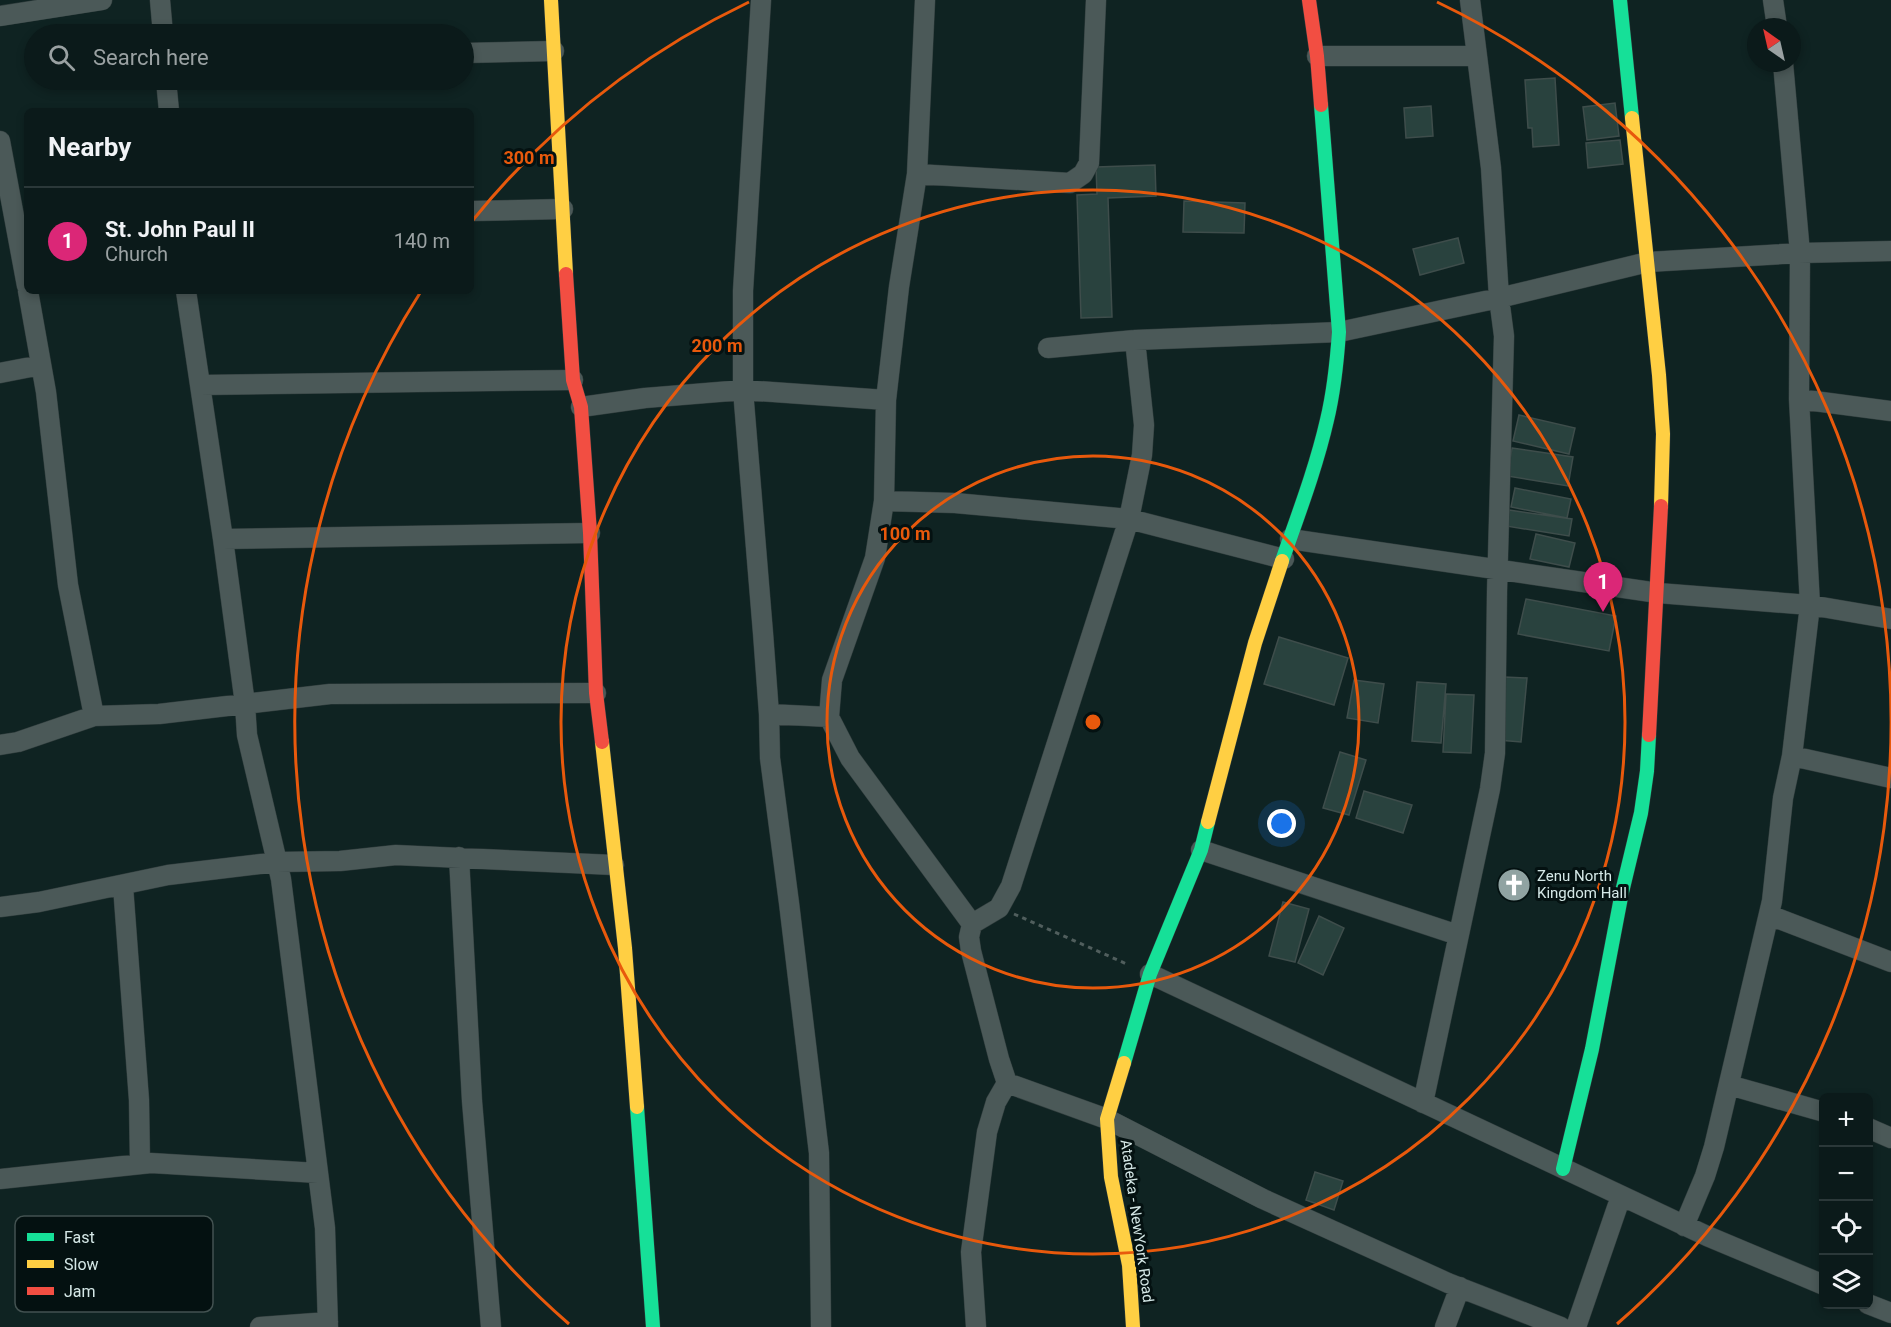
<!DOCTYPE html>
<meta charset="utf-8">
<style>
:root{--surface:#0b1a1a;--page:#142323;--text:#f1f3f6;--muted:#9aa1a2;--line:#2b3839;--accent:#db2777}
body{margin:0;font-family:Roboto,sans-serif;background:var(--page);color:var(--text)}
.controls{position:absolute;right:18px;bottom:18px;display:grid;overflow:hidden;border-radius:9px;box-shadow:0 3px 9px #0003}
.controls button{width:54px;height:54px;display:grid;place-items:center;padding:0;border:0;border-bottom:2px solid var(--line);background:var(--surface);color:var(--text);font:30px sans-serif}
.compass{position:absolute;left:1747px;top:18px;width:54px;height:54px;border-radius:50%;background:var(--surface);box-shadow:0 3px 9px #0003;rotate:326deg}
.you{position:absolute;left:1282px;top:824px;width:21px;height:21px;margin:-15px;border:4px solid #fff;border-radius:50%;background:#1a73e8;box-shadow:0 0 0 9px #1a73e833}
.badge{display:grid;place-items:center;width:39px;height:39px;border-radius:50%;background:var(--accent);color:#fff;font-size:20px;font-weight:700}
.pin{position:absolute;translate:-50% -50px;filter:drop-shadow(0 2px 3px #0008)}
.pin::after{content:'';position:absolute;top:32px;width:21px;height:18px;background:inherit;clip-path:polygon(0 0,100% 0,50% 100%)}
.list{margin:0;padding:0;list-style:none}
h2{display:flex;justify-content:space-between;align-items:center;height:78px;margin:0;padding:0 24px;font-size:26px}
h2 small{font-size:20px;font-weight:400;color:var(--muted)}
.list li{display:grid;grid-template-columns:39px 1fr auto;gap:18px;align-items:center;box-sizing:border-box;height:108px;padding:0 24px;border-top:2px solid var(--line)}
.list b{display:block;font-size:22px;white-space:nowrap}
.list p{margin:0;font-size:20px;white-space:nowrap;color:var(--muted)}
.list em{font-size:20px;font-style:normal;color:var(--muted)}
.icon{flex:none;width:33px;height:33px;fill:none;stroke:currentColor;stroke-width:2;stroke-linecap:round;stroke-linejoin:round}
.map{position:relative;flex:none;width:1891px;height:1327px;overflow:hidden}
.search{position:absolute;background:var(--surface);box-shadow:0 3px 9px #0003;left:24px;top:24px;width:450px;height:66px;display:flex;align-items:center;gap:15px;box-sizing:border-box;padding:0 21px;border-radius:33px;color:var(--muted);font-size:22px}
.panel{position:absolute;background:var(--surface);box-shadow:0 3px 9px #0003;left:24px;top:108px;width:450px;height:186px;border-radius:9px}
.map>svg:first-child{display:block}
.building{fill:#29423e;stroke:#3e4d4b;stroke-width:1.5}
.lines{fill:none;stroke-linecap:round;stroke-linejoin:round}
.street-casing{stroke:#2f3c3c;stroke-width:21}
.fast-casing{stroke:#2f3c3c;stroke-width:15}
.slow-casing{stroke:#2f3c3c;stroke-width:15}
.jam-casing{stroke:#2f3c3c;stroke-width:15}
.path{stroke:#505e5d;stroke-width:3;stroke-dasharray:4.5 4.5;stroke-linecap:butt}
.street{stroke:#4b5958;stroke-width:20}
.fast{stroke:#16e098;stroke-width:14}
.slow{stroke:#ffcf43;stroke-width:14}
.jam{stroke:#f24e42;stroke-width:14}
.ring{fill:none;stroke:#e8590c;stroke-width:3}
.labels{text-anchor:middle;stroke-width:6;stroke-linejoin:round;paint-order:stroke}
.poi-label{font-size:15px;fill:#d5e8e7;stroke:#041111;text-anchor:start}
.street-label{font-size:15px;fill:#d5e8e7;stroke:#041111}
.key{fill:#041111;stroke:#435251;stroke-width:1.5}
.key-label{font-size:16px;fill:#d5e8e7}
.centre{fill:#e8590c;stroke:#041111;stroke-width:3}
.ring-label{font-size:18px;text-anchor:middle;font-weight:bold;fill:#e8590c;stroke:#041111;stroke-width:6;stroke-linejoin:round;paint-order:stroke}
</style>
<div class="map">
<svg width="1891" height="1327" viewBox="0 0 1891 1327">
<rect width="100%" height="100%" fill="#0f2322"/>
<path class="building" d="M 1555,78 L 1559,145 L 1533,147 L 1532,128 L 1528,128 L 1525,80 Z
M 1615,103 L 1619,136 L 1587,140 L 1583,107 Z
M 1431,106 L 1433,136 L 1406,138 L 1404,108 Z
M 1620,140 L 1623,164 L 1588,168 L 1586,143 Z
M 1155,165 L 1156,196 L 1108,198 L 1112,317 L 1081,318 L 1077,195 L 1097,194 L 1096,167 Z
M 1184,201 L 1245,203 L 1244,233 L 1183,232 Z
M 1458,238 L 1464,263 L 1420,275 L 1413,249 Z
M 1519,415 L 1575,428 L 1569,454 L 1513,441 Z
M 1512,448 L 1573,457 L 1568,486 L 1507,476 Z
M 1515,488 L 1571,499 L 1567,518 L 1511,507 Z
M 1509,510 L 1572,519 L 1569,536 L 1506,526 Z
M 1536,534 L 1575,543 L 1569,567 L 1530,559 Z
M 1526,599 L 1616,616 L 1609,651 L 1518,634 Z
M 1279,637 L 1348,658 L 1334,705 L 1264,684 Z
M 1504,677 L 1527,678 L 1521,742 L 1498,740 Z
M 1354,680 L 1384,684 L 1378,723 L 1347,718 Z
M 1417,682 L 1446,684 L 1441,743 L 1412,741 Z
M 1446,694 L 1474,695 L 1471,753 L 1443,752 Z
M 1340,752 L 1366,760 L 1349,815 L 1323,808 Z
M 1364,791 L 1412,805 L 1403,833 L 1356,818 Z
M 1283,902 L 1309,909 L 1295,962 L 1269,956 Z
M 1319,916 L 1344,928 L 1323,975 L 1298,963 Z
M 1315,1172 L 1343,1181 L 1334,1210 L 1306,1200 Z"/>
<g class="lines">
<defs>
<path id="street" d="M 160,0 L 163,34
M 761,0 L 743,291 L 743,390 L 763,633 L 769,714 L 770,758 L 789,903 L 819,1153 L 821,1327
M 1773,0 L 1777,27
M 0,16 L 102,0
M 464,53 L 554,51
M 1317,56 L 1476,56
M 166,80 L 169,111
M 0,141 L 27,286
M 917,174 L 1070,183 L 1083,174 L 1089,163 L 1096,0
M 471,211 L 563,209
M 28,291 L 46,392 L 68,585 L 94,716
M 186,291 L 223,539 L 245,704 L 247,735 L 281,879 L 325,1228 L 328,1327
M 1048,348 L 1135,340 L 1339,332 L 1499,298 L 1648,262 L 1800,253 L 1891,251
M 0,373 L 41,365
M 200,385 L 573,380
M 1799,399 L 1891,411
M 581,407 L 645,398 L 743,390 L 886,400
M 884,501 L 955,503 L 1129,519 L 1284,559
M 223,539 L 590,533
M 1290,539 L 1658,593 L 1810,605 L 1891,619
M 769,714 L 829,717 L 850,758 L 972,924 L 969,937 L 971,951 L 999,1059 L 1007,1083 L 1107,1119 L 1263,1199 L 1448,1283 L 1561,1327
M 829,717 L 832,680 L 875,558 L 884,501 L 886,400 L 899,287 L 917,174 L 925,0
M 0,745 L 18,742 L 94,716 L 159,714 L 330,694 L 596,693
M 1792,756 L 1891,778
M 1201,850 L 1458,935
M 459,857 L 472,1101 L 491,1327
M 123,886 L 139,1100 L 140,1164
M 0,907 L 39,902 L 168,875 L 277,862 L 340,861 L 396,855 L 614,865
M 1769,915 L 1891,962
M 972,924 L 999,908 L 1011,886 L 1129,519 L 1142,455 L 1144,425 L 1135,340
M 1150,974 L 1707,1236 L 1824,1285
M 1729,1085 L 1824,1112
M 1423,1103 L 1490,789 L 1495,753 L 1497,592 L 1504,336 L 1499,298 L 1491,168 L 1470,0
M 1868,1128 L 1891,1138
M 0,1179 L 151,1163 L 318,1173
M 1684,1226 L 1705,1176 L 1714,1147 L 1772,901 L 1783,798 L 1792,756 L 1810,605 L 1799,399 L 1800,253 L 1783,63
M 1868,1304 L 1891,1313
M 260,1327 L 328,1322
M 976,1327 L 971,1252 L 987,1132 L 996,1102 L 1007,1083
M 1445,1327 L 1460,1287
M 1576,1327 L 1621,1196"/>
<path id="fast" d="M 1620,0 L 1632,118
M 1282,561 C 1298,515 1316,468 1327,420 C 1334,391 1337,361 1339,332 L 1321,105
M 1124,1063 L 1150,974 L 1201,850 L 1208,822
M 637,1107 L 653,1327
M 1563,1169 L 1592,1049 L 1622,892 L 1641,813 L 1647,771 L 1649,735"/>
<path id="slow" d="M 551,0 L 566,274
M 1632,118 L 1659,375 L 1663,434 L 1661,506
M 602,742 L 625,948 L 637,1107
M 1208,822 L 1255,643 L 1282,561
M 1124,1063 L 1107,1119 L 1111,1177 L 1129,1265 L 1133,1327"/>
<path id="jam" d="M 1309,0 L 1317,56 L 1321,105
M 566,274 L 573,380 L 581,407 L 590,533 L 596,693 L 602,742
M 1649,735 L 1661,506"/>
</defs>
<use href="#street" class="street-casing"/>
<use href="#fast" class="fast-casing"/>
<use href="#slow" class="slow-casing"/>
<use href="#jam" class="jam-casing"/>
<path class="path" d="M 1014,914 L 1129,965"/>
<use href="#street" class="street"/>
<use href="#fast" class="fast"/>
<use href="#slow" class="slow"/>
<use href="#jam" class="jam"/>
</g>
<g class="ring">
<circle cx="1093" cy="722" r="266"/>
<circle cx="1093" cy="722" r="532"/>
<path d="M569 1324A798 798 0 0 1 420 293M473 220A798 798 0 0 1 749 2M1437 2A798 798 0 0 1 1617 1324"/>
</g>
<defs>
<symbol id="church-disc" viewBox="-11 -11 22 22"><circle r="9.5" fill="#90a3a2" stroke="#041111"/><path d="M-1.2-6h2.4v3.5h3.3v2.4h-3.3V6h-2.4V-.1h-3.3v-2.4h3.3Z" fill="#fff"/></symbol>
</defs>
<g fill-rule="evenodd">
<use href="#church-disc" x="1495" y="866" width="38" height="38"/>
</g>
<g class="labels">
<g class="poi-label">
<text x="1537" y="881">Zenu North<tspan x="1537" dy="17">Kingdom Hall</tspan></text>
</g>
<g class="street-label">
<text transform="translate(1137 1221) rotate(82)" y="5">Atadeka - NewYork Road</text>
</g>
</g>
<rect x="15" y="1216" width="198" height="96" rx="9" class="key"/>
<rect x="27" y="1233" width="27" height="8" fill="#16e098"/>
<rect x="27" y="1260" width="27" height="8" fill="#ffcf43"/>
<rect x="27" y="1287" width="27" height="8" fill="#f24e42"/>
<g class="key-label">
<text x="64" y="1243">Fast</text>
<text x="64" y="1270">Slow</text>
<text x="64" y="1297">Jam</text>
</g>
<circle cx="1093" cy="722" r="9" class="centre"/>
<g class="ring-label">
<text x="529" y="164">300 m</text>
<text x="717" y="352">200 m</text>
<text x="905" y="540">100 m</text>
</g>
</svg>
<div class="controls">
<button>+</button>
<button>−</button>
<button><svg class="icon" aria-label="locate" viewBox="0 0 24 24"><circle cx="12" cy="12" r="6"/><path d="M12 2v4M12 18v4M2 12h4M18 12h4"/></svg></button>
<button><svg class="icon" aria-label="layers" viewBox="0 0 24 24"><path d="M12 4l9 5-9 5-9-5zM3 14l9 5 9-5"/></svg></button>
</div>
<svg class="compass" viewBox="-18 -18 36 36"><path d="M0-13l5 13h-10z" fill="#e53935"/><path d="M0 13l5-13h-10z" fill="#9aa1a2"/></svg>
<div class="you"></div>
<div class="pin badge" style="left:1603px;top:612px">1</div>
<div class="search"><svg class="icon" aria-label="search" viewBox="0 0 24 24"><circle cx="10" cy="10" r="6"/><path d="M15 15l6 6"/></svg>Search here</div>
<section class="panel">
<h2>Nearby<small></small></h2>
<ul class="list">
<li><span class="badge">1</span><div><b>St. John Paul II</b><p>Church</p></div><em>140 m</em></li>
</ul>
</section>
</div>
